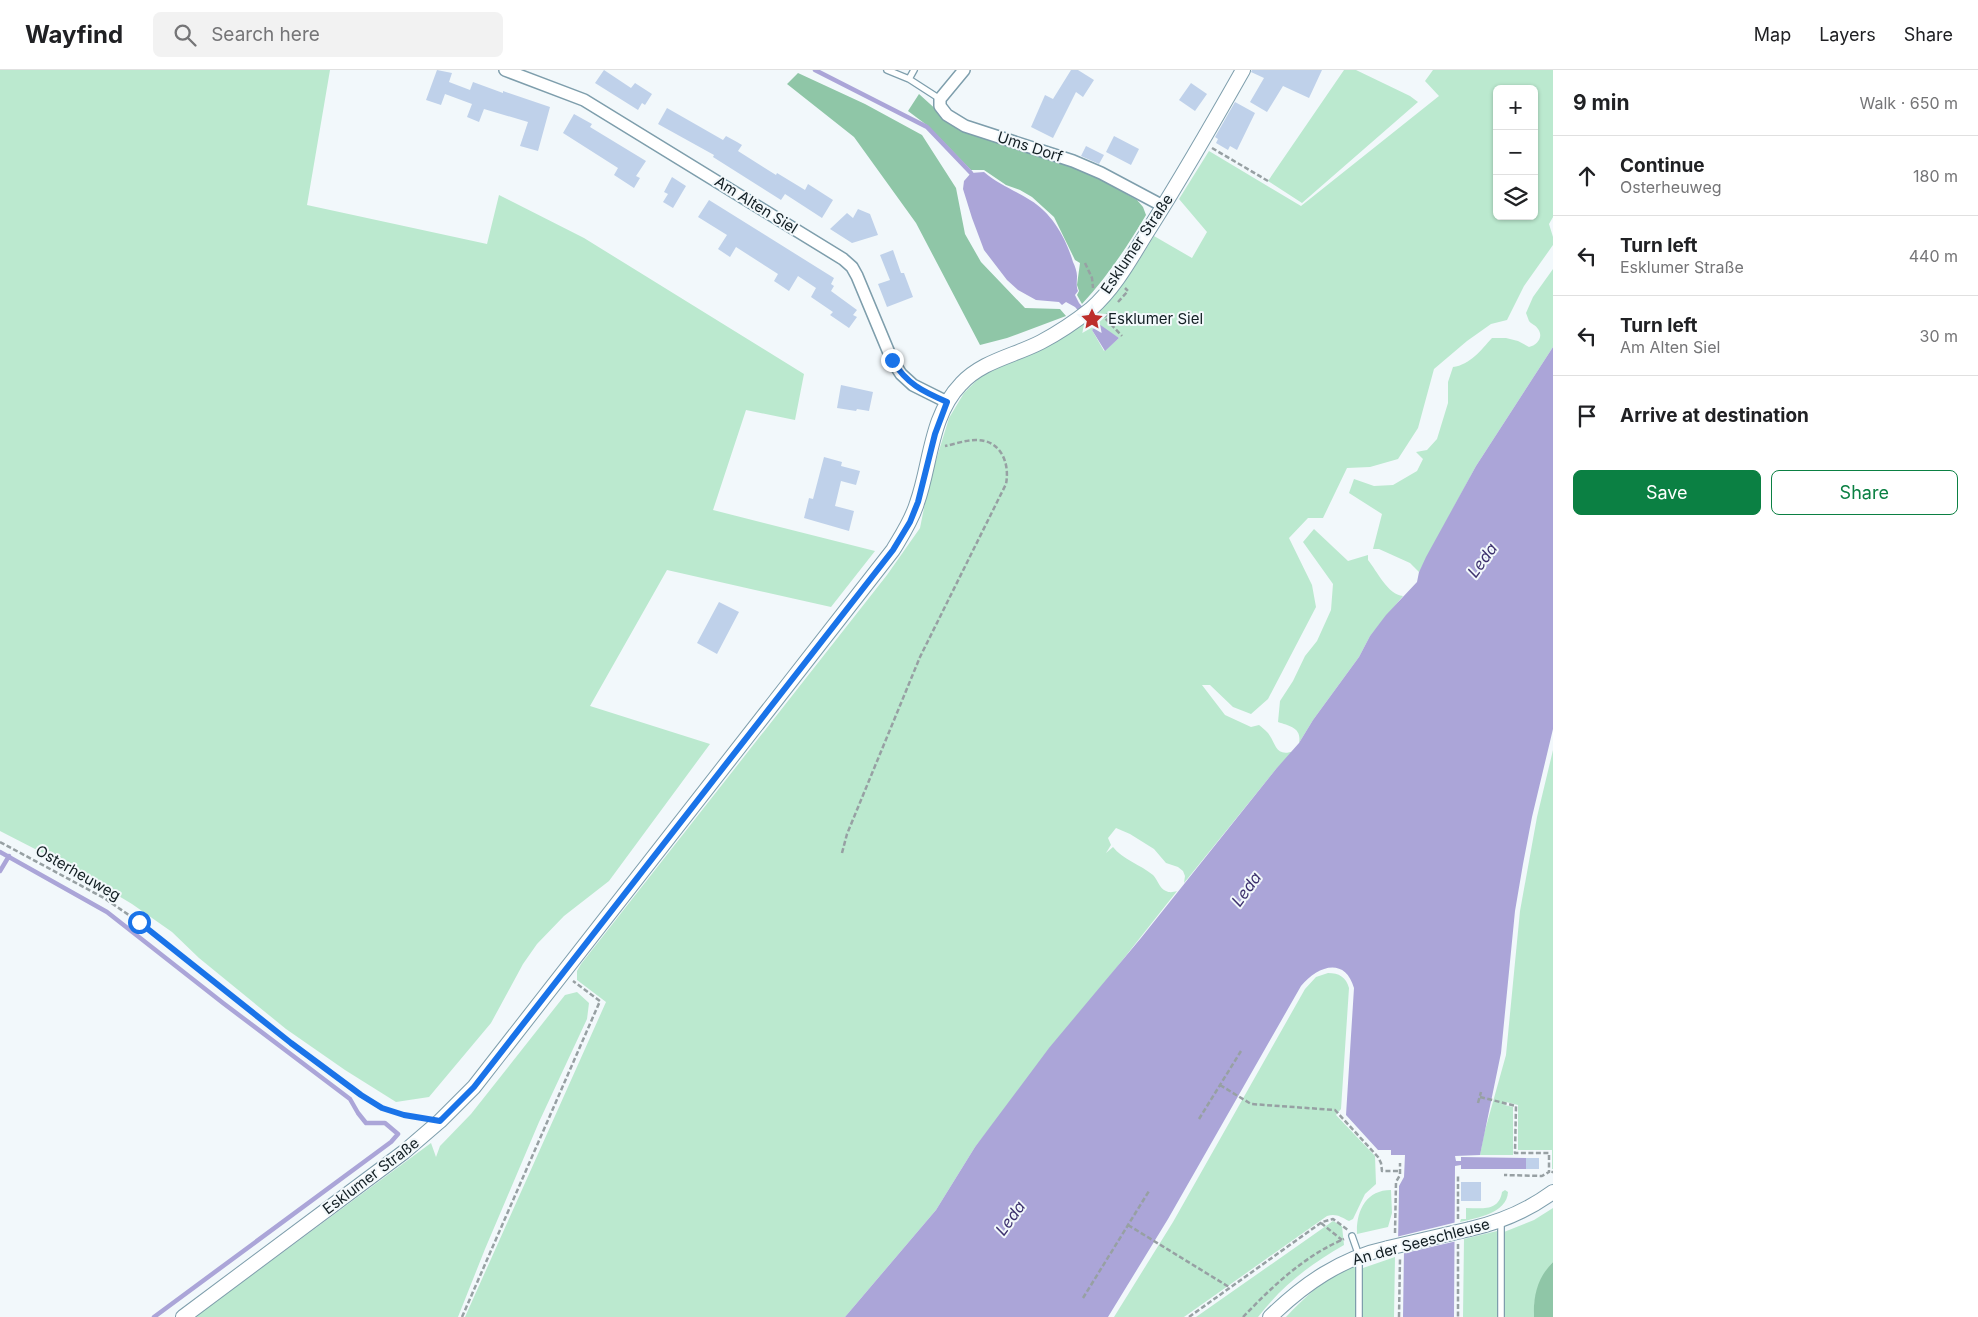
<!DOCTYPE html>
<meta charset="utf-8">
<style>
:root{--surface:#fff;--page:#f2f2f2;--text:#202124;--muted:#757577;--line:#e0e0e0;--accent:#0b8043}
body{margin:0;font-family:Inter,sans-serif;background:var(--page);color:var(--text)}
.controls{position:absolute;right:15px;top:15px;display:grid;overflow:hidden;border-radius:8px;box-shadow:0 1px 4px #0004}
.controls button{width:45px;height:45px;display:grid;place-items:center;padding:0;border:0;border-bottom:1px solid var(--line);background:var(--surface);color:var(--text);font:25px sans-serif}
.stop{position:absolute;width:15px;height:15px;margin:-11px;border:4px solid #1a73e8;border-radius:50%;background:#fff}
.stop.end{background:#1a73e8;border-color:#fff;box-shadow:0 1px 5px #0008}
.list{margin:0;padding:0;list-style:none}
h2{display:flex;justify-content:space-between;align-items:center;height:65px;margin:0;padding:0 20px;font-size:21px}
h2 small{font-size:16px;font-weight:400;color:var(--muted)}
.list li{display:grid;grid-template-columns:32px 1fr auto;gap:15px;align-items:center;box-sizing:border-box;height:80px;padding:0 20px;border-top:1px solid var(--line)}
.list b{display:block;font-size:19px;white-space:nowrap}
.list p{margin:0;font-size:16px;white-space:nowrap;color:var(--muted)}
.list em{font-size:16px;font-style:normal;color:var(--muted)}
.actions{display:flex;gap:10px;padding:15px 20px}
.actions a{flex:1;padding:11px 0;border:1px solid var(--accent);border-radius:8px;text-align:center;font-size:18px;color:var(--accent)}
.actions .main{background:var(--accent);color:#fff}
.icon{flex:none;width:28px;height:28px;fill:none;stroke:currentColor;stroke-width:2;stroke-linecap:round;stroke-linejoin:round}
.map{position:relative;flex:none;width:1553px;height:1247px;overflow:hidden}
header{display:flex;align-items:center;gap:30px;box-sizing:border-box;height:70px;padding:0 25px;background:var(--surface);border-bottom:1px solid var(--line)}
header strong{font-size:24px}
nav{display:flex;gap:28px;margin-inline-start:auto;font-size:18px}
.search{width:350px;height:45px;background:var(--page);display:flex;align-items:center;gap:12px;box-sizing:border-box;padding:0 18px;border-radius:8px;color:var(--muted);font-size:19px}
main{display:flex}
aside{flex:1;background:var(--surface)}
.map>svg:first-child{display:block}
.green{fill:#bbe9cf;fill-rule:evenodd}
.forest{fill:#8fc6a7}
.water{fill:#aba5d8}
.pier{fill:#f2f8fb}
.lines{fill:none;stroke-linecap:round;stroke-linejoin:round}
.stream{stroke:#aba5d8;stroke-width:4.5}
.building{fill:#bfd1ea}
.service-casing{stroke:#7e9eac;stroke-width:8}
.minor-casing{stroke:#7e9eac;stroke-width:14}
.tertiary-casing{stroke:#7e9eac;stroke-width:16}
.path{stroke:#97a0a3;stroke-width:2.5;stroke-dasharray:5 2.5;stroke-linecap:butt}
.service{stroke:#fff;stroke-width:5.5}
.minor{stroke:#fff;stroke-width:11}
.tertiary{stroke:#fff;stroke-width:14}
.tertiary-bridge-casing{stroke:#7e9eac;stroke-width:16;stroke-linecap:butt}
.tertiary-bridge{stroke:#fff;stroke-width:14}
.route{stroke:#1a73e8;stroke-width:6}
.labels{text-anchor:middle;stroke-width:4;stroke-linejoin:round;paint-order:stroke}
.street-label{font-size:15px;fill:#121e23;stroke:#f2f8fb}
.poi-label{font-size:15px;fill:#121e23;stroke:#f2f8fb;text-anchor:start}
.water-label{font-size:16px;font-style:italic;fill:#3d316e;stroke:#f2f8fb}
</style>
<header>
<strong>Wayfind</strong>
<div class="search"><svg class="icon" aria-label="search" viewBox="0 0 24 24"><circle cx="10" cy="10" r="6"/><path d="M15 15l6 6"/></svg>Search here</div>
<nav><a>Map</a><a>Layers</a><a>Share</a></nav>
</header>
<main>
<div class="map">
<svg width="1553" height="1247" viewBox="0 0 1553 1247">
<rect width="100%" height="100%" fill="#f2f8fb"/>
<path class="green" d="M 0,0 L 330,0 L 307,135 L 487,174 L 499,125 L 584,168 L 804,304 L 795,350 L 746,340 L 713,440 L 875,481 L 831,537 L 667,500 L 590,636 L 710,674 L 609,811 L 564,846 L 537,874 L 523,894 L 491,953 L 429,1027 L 396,1032 L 345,1000 L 286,959 L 199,888 L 172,862 L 132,834 L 72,798 L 0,761 Z
M 1344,0 L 1356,0 L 1410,26 L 1418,32 L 1302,133 L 1268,111 Z
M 1433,0 L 1553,0 L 1553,147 L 1549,154 L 1553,167 L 1553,175 L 1524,216 L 1507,250 L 1491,254 L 1467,271 L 1434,299 L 1418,358 L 1398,389 L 1370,397 L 1347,398 L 1323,448 L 1308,448 L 1289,468 L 1312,515 L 1316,537 L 1268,629 L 1251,644 L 1233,637 L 1210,615 L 1202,615 L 1225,645 L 1251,657 L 1259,655 C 1262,657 1265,660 1268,663 C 1276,673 1275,688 1294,681 L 1276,699 L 1184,813 L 1185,806 L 1183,801 L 1178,797 L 1166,793 L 1154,779 L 1130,764 L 1116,758 L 1108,768 L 1111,775 L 1106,783 L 1113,777 C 1122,789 1141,795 1153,805 C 1158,810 1159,818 1166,821 C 1170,823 1173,822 1177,821 L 975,1077 L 936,1140 L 845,1247 L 465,1247 L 606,932 L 577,910 L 577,901 L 581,894 L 887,505 L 920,458 L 929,413 L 949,348 L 964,323 L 985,302 L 1086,250 L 1094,259 L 1092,260 L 1104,281 L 1119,268 L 1098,255 L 1091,246 C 1118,226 1136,195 1154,166 L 1192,188 L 1207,162 L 1179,129 L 1209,81 L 1301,136 L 1439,26 L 1425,11 ZM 1497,19 L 1534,19 L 1534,146 L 1497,146 Z
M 1553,199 L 1553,277 L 1476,396 L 1419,502 L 1410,493 L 1379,479 L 1373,479 L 1382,444 L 1349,423 L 1354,409 L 1374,416 L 1393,415 L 1417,401 L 1423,389 L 1416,382 L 1427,380 L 1437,369 L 1448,333 L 1448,312 L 1453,297 C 1470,295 1481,280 1492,268 L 1506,268 L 1518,271 L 1529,277 C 1537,275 1544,267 1538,259 C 1536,255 1531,254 1529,251 C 1528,248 1527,246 1526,243 L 1533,227 Z
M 1314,459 L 1348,491 L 1368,485 L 1368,490 C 1377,501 1388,525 1403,526 L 1370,566 L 1359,587 L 1313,650 L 1299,673 C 1302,658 1290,656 1278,652 L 1280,631 L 1293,611 L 1305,586 L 1317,571 L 1331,540 L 1333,514 L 1303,472 Z
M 1553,680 L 1553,1099 L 1552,1099 L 1552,1080 L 1518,1080 L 1518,1035 L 1506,1032 L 1505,1035 L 1513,1037 L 1513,1085 L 1480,1085 L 1484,1064 L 1506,985 L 1520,841 L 1537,747 Z
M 1328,903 C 1339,903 1346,907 1349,918 L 1341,1039 L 1336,1045 L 1375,1086 L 1376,1114 L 1365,1124 L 1353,1149 L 1349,1151 C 1341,1147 1336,1143 1327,1146 L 1184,1247 L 1114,1247 L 1173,1152 L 1305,919 L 1316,907 Z
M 577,922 L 589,933 L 587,949 L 539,1052 L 485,1179 L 458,1247 L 195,1247 L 431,1073 L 436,1087 L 440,1076 L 471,1044 L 565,925 Z
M 1391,1120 L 1392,1143 L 1388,1157 L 1357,1164 C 1356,1141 1366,1120 1391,1120 Z
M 1505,1120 L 1508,1122 C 1507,1143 1477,1148 1460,1152 L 1461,1149 L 1466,1149 L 1466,1138 C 1481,1138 1499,1142 1502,1122 Z
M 1553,1138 L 1553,1192 C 1540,1206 1533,1227 1534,1247 L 1505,1247 L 1504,1162 L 1534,1150 Z
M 1333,1151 L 1342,1156 L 1344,1175 C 1309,1195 1283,1215 1258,1247 L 1196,1247 Z
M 1497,1161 L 1498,1247 L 1463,1247 L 1464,1169 Z
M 1395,1187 L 1394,1247 L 1363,1247 L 1363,1198 Z
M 1355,1196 L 1356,1247 L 1286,1247 C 1307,1225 1326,1207 1355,1196 Z"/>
<path class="forest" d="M 798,3 L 865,34 L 922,65 L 956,118 L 965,164 L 981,192 L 1025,238 L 1060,239 L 1066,246 L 1007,268 L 980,275 L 916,153 L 854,67 L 787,14 Z
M 919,24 L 951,53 L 985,67 L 1089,103 L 1137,130 L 1143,137 L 1146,145 C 1127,177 1107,207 1082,234 L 1077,225 L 1079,221 L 1077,215 L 1080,193 L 1075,190 L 1054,147 L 1032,127 L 1020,120 L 1006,115 L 984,100 L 971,100 L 928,56 L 908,41 Z
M 1553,1192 L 1553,1247 L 1534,1247 C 1533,1225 1538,1207 1553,1192 Z"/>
<path class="water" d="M 984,102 C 998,114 1014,120 1030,130 C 1052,143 1066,168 1073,192 C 1075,196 1077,202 1077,206 C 1077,212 1076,216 1078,221 L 1075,225 L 1079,233 L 1098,255 L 1099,254 L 1119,268 L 1105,281 L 1092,260 L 1094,258 L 1075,237 L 1066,232 L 1062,235 L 1059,232 L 1036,230 L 1018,220 L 1007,210 L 984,180 L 972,148 L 963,119 L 964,111 L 971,103 Z
M 1553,277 L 1553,659 L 1532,747 L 1523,794 L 1515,841 L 1501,983 L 1480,1085 L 1455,1086 L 1456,1091 L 1461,1091 L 1461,1087 L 1526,1088 L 1526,1099 L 1461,1099 L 1461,1095 L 1455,1096 L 1454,1247 L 1403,1247 L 1404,1181 L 1398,1173 L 1399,1121 L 1399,1116 L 1404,1107 L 1405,1085 L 1391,1085 L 1391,1080 L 1378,1080 L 1346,1045 L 1354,918 C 1345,886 1317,896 1301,916 L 1168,1149 L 1108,1247 L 845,1247 L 936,1140 L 975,1077 L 1049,978 L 1141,868 L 1276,699 L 1299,673 L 1313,650 L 1359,587 L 1370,566 L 1386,545 L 1417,512 L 1419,502 L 1426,487 L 1476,396 Z"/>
<path class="pier" d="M 1457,1152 L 1457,1171 L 1401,1184 L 1396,1174 L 1396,1167 Z"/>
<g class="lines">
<path class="stream" d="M 815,0 L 927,57 L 971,103
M 0,782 L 107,842 L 223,933 L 350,1029 L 358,1043 L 366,1053 L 385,1053 L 398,1064 L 391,1072 L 154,1247
M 0,801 L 9,786"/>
</g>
<path class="building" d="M 437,0 L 452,3 L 449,12 L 470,20 L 473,12 L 503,23 L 503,21 L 550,37 L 538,81 L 520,76 L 528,52 L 484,39 L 479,52 L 467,47 L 472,34 L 445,24 L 441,35 L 426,30 Z
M 604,0 L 631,18 L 635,13 L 652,24 L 645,35 L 642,33 L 638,40 L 595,13 Z
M 1071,0 L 1078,0 L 1094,10 L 1083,27 L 1076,22 L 1053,68 L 1031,57 L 1045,25 L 1053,29 Z
M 1252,0 L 1322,0 L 1309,28 L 1283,16 L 1267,42 L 1250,32 L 1264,8 L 1251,2 Z
M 1191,13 L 1207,24 L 1195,41 L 1179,30 Z
M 1235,32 L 1255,43 L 1237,80 L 1230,76 L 1228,80 L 1216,73 L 1218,69 L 1215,67 Z
M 667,38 L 723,70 L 726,66 L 737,72 L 742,75 L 738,81 L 776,105 L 777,103 L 805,120 L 808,114 L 833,130 L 822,148 L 785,124 L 781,130 L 713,87 L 714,85 L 658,54 Z
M 574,44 L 592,54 L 590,57 L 646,91 L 636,106 L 640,108 L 634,118 L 614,105 L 618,98 L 563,63 Z
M 1114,66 L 1139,79 L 1131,95 L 1106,82 Z
M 1086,76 L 1104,85 L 1099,94 L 1081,86 Z
M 672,107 L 686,116 L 673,138 L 663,132 L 668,124 L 664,122 Z
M 709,130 L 834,208 L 831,214 L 834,216 L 831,221 L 857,240 L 853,245 L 857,247 L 849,258 L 830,245 L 833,242 L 811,227 L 816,218 L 798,206 L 789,221 L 774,211 L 778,204 L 736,177 L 730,187 L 718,179 L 727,165 L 698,147 Z
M 858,139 L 870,144 L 878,165 L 852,173 L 830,159 L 847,143 L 853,148 Z
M 893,180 L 901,203 L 904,203 L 913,227 L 887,237 L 878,214 L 890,210 L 880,185 Z
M 841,315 L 873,322 L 869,341 L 857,339 L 856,341 L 837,338 Z
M 824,387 L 842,392 L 841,396 L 860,401 L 856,415 L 841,411 L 835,436 L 854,441 L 849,461 L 804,448 L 809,428 L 813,429 Z
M 719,532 L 739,542 L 717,584 L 697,573 Z
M 1526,1088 L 1539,1088 L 1539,1099 L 1526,1099 Z
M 1461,1112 L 1481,1112 L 1481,1131 L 1461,1131 Z"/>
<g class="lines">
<defs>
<path id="service" d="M 887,0 L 909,9 L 914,0
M 909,9 L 940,29
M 1501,1152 L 1501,1247
M 1352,1166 L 1359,1186 L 1359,1247"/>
<path id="minor" d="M 505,0 L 584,30 L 843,189 L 852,197 L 857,206 L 892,290 L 901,304 L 913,315 L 947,332
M 964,0 L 940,29 L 940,36 L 947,45 L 965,56 L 1073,91 L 1101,103 L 1163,136"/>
<path id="tertiary" d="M 1470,1159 C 1501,1152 1527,1141 1553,1122
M 183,1247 L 404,1082 L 440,1051 L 474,1017 L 893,480 C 902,465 912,450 917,433 C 931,394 930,346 961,314 C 982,291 1014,286 1041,272 C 1058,263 1076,251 1091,239 C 1117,216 1133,184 1151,156 C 1183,105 1213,53 1243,0
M 1270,1247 C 1304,1214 1341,1188 1388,1178"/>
</defs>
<use href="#service" class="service-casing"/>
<use href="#minor" class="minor-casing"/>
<use href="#tertiary" class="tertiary-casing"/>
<path class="path" d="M 1212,78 L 1268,111
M 1085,193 L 1092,208 L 1093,218
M 1118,232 L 1128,221 L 1125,218
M 1108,244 L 1104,247 L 1122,266
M 0,772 L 104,828 L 139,852 L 291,973 L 361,1025 L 382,1038 L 404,1045 L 422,1049
M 842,783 L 847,764 L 920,587 L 1006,414 C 1010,393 1001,370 976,370 C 966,370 955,374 945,376
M 1220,1015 L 1251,1034 L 1335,1040 L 1378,1087 L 1381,1093 L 1382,1101 L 1400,1101
M 1480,1027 L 1516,1036 L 1515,1083 L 1549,1083 L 1549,1102 L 1542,1106 L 1504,1105
M 1478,1033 L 1481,1022
M 1199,1049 L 1241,981
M 1552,1103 L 1553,1101
M 1458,1149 L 1458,1105
M 1321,1153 L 1342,1170
M 1128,1155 L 1229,1217
M 1395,1163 L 1396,1112 L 1400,1105 L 1400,1093
M 1458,1174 L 1458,1247
M 1083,1228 L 1149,1121
M 462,1247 L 600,931 L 573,911
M 1189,1247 L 1322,1152 L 1333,1149 L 1348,1160
M 1243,1247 C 1273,1216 1304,1186 1344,1169
M 1399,1247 L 1400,1189"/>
<use href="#service" class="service"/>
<use href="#minor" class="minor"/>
<use href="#tertiary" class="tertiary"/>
<defs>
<path id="tertiary-bridge" d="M 1388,1178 L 1470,1159"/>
</defs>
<use href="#tertiary-bridge" class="tertiary-bridge-casing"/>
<use href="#tertiary-bridge" class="tertiary-bridge"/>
</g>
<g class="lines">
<path class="route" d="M 139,852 L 291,973 L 361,1025 L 382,1038 L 404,1045 L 440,1051 L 474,1017 L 893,480 L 910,452 L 918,432 L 935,364 L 947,332 C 922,321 907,314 892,290"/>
</g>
<defs>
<symbol id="sight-bare" viewBox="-9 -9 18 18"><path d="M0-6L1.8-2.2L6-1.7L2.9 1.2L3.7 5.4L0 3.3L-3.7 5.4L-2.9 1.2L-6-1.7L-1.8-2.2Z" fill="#bd2e2b" stroke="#f2f8fb" stroke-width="2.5" paint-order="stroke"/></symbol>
</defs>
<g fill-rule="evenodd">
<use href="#sight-bare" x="1076" y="233" width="32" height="32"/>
</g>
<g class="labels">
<g class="street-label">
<text transform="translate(1030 77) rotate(18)" y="5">Ums Dorf</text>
<text transform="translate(756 135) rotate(32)" y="5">Am Alten Siel</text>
<text transform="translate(1137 174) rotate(-56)" y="5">Esklumer Straße</text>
<text transform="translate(78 803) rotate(30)" y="5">Osterheuweg</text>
<text transform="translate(371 1106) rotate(-37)" y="5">Esklumer Straße</text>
<text transform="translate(1421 1172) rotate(-15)" y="5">An der Seeschleuse</text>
</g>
<g class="poi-label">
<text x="1108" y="254">Esklumer Siel</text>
</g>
<g class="water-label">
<text transform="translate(1482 490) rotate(-54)" y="6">Leda</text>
<text transform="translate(1246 819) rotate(-54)" y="6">Leda</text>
<text transform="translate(1010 1148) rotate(-54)" y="6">Leda</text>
</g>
</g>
</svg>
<div class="controls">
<button>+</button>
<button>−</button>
<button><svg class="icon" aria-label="layers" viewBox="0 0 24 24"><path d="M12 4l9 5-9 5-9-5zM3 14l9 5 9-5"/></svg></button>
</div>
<div class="stop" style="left:139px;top:852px"></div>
<div class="stop end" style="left:892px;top:290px"></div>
</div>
<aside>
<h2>9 min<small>Walk · 650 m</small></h2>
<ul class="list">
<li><svg class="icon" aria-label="ahead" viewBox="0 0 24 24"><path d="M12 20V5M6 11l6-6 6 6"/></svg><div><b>Continue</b><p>Osterheuweg</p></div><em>180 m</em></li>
<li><svg class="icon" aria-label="left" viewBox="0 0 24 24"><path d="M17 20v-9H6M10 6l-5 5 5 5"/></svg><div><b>Turn left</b><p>Esklumer Straße</p></div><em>440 m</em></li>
<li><svg class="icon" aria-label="left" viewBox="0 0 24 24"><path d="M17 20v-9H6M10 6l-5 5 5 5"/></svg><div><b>Turn left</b><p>Am Alten Siel</p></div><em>30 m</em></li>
<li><svg class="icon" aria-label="arrive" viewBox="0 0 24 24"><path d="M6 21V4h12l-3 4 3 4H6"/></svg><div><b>Arrive at destination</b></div></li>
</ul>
<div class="actions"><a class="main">Save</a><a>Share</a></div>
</aside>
</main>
